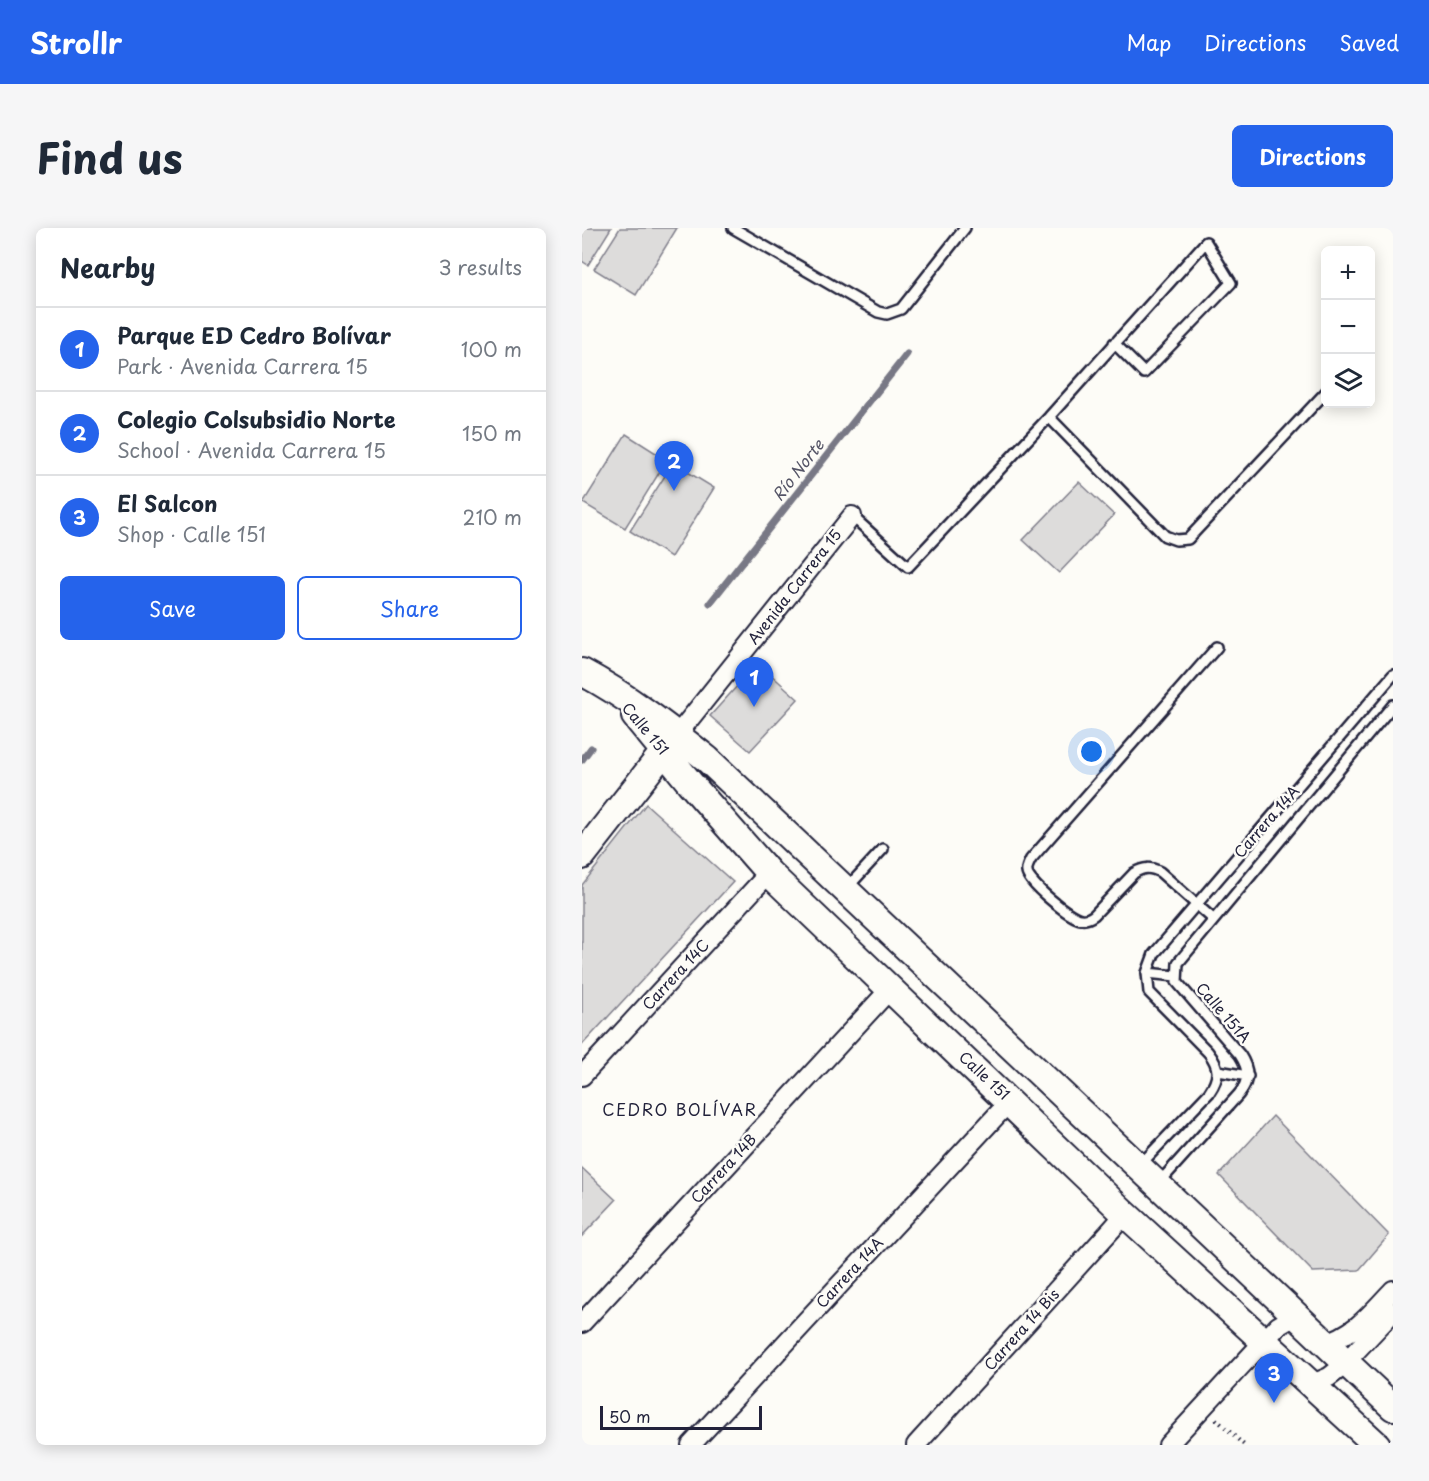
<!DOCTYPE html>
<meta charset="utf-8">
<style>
:root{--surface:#fff;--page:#f6f6f7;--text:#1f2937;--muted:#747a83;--line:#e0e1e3;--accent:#2563eb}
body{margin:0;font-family:"Playpen Sans",sans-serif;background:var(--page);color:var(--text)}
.controls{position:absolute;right:18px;top:18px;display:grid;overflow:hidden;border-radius:9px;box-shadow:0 3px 15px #0003}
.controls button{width:54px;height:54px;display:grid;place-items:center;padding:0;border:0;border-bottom:2px solid var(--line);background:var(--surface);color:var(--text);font:30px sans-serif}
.scale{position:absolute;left:18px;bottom:15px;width:162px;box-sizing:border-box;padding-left:6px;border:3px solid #22223b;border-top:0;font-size:16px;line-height:21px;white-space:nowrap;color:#22223b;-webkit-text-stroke:4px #fdfcf7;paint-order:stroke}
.you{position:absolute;left:510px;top:524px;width:21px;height:21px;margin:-15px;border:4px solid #fff;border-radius:50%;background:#1a73e8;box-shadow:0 0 0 9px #1a73e833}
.badge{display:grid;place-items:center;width:39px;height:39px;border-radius:50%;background:var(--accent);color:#fff;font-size:20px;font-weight:700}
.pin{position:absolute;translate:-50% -50px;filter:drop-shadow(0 2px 3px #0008)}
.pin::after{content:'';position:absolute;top:32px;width:21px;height:18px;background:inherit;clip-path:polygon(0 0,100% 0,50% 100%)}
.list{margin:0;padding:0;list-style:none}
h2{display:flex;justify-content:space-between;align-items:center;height:78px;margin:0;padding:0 24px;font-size:26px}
h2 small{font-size:20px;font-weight:400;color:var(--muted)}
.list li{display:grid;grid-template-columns:39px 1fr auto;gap:18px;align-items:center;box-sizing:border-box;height:84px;padding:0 24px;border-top:2px solid var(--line)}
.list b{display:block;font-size:22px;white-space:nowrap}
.list p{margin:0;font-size:20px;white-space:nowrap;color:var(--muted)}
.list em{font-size:20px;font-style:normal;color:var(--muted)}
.actions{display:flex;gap:12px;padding:18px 24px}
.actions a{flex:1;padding:14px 0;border:2px solid var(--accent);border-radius:9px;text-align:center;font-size:21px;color:var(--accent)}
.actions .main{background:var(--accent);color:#fff}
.icon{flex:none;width:33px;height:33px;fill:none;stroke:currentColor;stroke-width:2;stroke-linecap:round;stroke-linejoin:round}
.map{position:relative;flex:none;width:811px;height:1217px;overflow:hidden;border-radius:9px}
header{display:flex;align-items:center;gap:36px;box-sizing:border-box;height:84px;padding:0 30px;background:var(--accent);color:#fff}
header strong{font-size:28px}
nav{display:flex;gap:33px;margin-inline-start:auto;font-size:21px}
.intro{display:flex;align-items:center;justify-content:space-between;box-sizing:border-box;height:144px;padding:0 36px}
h1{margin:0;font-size:42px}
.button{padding:15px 27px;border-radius:9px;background:var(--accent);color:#fff;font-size:21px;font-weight:700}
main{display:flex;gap:36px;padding:0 36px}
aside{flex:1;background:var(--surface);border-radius:9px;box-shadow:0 3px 15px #0003}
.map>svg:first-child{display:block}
.green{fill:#dddcdb;stroke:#807f8b;stroke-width:1.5}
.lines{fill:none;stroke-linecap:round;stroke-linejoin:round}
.stream{stroke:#787885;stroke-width:7}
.lane-casing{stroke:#22223b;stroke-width:14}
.street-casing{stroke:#22223b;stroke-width:22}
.secondary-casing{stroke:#22223b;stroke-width:30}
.path{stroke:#22223b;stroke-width:4;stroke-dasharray:1.5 4.5;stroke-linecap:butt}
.lane{stroke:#fdfcf7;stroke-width:9}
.street{stroke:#fdfcf7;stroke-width:18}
.secondary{stroke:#fdfcf7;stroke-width:26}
.labels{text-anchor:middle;stroke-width:5;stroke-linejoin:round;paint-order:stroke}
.street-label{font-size:15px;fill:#22223b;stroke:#fdfcf7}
.water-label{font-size:16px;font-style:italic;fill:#545466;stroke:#fdfcf7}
.neighbourhood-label{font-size:16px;letter-spacing:1.5px;fill:#22223b;stroke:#fdfcf7}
</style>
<header>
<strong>Strollr</strong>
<nav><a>Map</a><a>Directions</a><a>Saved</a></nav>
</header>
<div class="intro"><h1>Find us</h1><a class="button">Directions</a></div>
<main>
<aside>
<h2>Nearby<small>3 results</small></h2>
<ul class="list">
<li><span class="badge">1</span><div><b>Parque ED Cedro Bolívar</b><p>Park · Avenida Carrera 15</p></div><em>100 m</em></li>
<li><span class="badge">2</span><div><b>Colegio Colsubsidio Norte</b><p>School · Avenida Carrera 15</p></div><em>150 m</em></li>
<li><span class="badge">3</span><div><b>El Salcon</b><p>Shop · Calle 151</p></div><em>210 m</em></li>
</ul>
<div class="actions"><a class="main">Save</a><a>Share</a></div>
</aside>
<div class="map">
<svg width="811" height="1217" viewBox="0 0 811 1217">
<rect width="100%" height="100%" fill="#fdfcf7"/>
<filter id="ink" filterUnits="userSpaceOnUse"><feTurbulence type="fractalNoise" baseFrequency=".0167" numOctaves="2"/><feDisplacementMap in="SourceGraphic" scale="12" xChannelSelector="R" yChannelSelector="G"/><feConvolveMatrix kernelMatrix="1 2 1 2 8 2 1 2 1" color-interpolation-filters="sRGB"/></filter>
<g filter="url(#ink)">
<path class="green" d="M 0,0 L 29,0 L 6,37 L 0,33 Z
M 38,0 L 95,0 L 54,67 L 12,41 Z
M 44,206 L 85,232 L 43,300 L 1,275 Z
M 91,235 L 132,260 L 89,329 L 48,303 Z
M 497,254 L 532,287 L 477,345 L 441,312 Z
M 176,435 L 216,471 L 168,523 L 128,488 Z
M 64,576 L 151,654 L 0,817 L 0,657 Z
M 691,888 L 807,1007 L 777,1042 L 731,1044 L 637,947 Z
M 0,940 L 34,972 L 0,1008 Z"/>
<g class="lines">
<path class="stream" d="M 128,375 L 325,126
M 0,532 L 9,520"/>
<defs>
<path id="lane" d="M 151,0 L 296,84 L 305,86 L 319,81 L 383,0
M 467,189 L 583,308 L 594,312 L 606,311 L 744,164
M 270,288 L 326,339 L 467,189 L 624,14 L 649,55 L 562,145 L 532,115
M 264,661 L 301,621
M 631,691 L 578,644 C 568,639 562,639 552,645 L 512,687 C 508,690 504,692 499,691 C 488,690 445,654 445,644 C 444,640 447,635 449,631 L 635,419
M 565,745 L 594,748
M 636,843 L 666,848
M 557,938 L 627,865 C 638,849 638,839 626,824 L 567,764 L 565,745 L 572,726 L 811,447
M 576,956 L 657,866 C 668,852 667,841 658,827 L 595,754 L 596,735 L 811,477"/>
<path id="street" d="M 95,507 L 270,288
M 0,848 L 187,645
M 0,1095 L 309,760
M 742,1115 C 773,1107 790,1084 811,1062
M 730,1156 L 747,1149 L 756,1142 L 811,1084
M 109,1217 L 428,873
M 334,1217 L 530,1001 L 537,993 L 540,983
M 586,1217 L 696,1098 L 713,1088"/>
<path id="secondary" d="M 0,444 C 45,468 85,499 125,531 L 811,1179
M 53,488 L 108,555 L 187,645 L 540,983 L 795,1217
M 0,628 L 91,512"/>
</defs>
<use href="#lane" class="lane-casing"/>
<use href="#street" class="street-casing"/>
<use href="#secondary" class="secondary-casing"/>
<path class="path" d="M 634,1191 L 662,1217"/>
<use href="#lane" class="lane"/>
<use href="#street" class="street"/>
<use href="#secondary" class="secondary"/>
</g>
</g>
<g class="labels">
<g class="street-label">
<text transform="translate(213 359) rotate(-52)" y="5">Avenida Carrera 15</text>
<text transform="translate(63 501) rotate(50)" y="5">Calle 151</text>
<text transform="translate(685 594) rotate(-49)" y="5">Carrera 14A</text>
<text transform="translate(94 747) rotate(-47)" y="5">Carrera 14C</text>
<text transform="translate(641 785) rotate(49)" y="5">Calle 151A</text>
<text transform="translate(402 848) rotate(43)" y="5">Calle 151</text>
<text transform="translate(142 941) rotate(-47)" y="5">Carrera 14B</text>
<text transform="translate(268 1045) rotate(-47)" y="5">Carrera 14A</text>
<text transform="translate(440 1102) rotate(-48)" y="5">Carrera 14 Bis</text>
</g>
<g class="water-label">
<text transform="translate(216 242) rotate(-52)" y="6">Río Norte</text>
</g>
<g class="neighbourhood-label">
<text x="98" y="888">CEDRO BOLÍVAR</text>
</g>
</g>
</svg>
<div class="controls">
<button>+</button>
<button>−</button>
<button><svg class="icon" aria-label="layers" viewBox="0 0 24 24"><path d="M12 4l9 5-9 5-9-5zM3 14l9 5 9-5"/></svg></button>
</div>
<div class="scale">50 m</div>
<div class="you"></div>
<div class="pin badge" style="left:172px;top:479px">1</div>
<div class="pin badge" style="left:92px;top:263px">2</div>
<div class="pin badge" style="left:692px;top:1175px">3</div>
</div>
</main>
